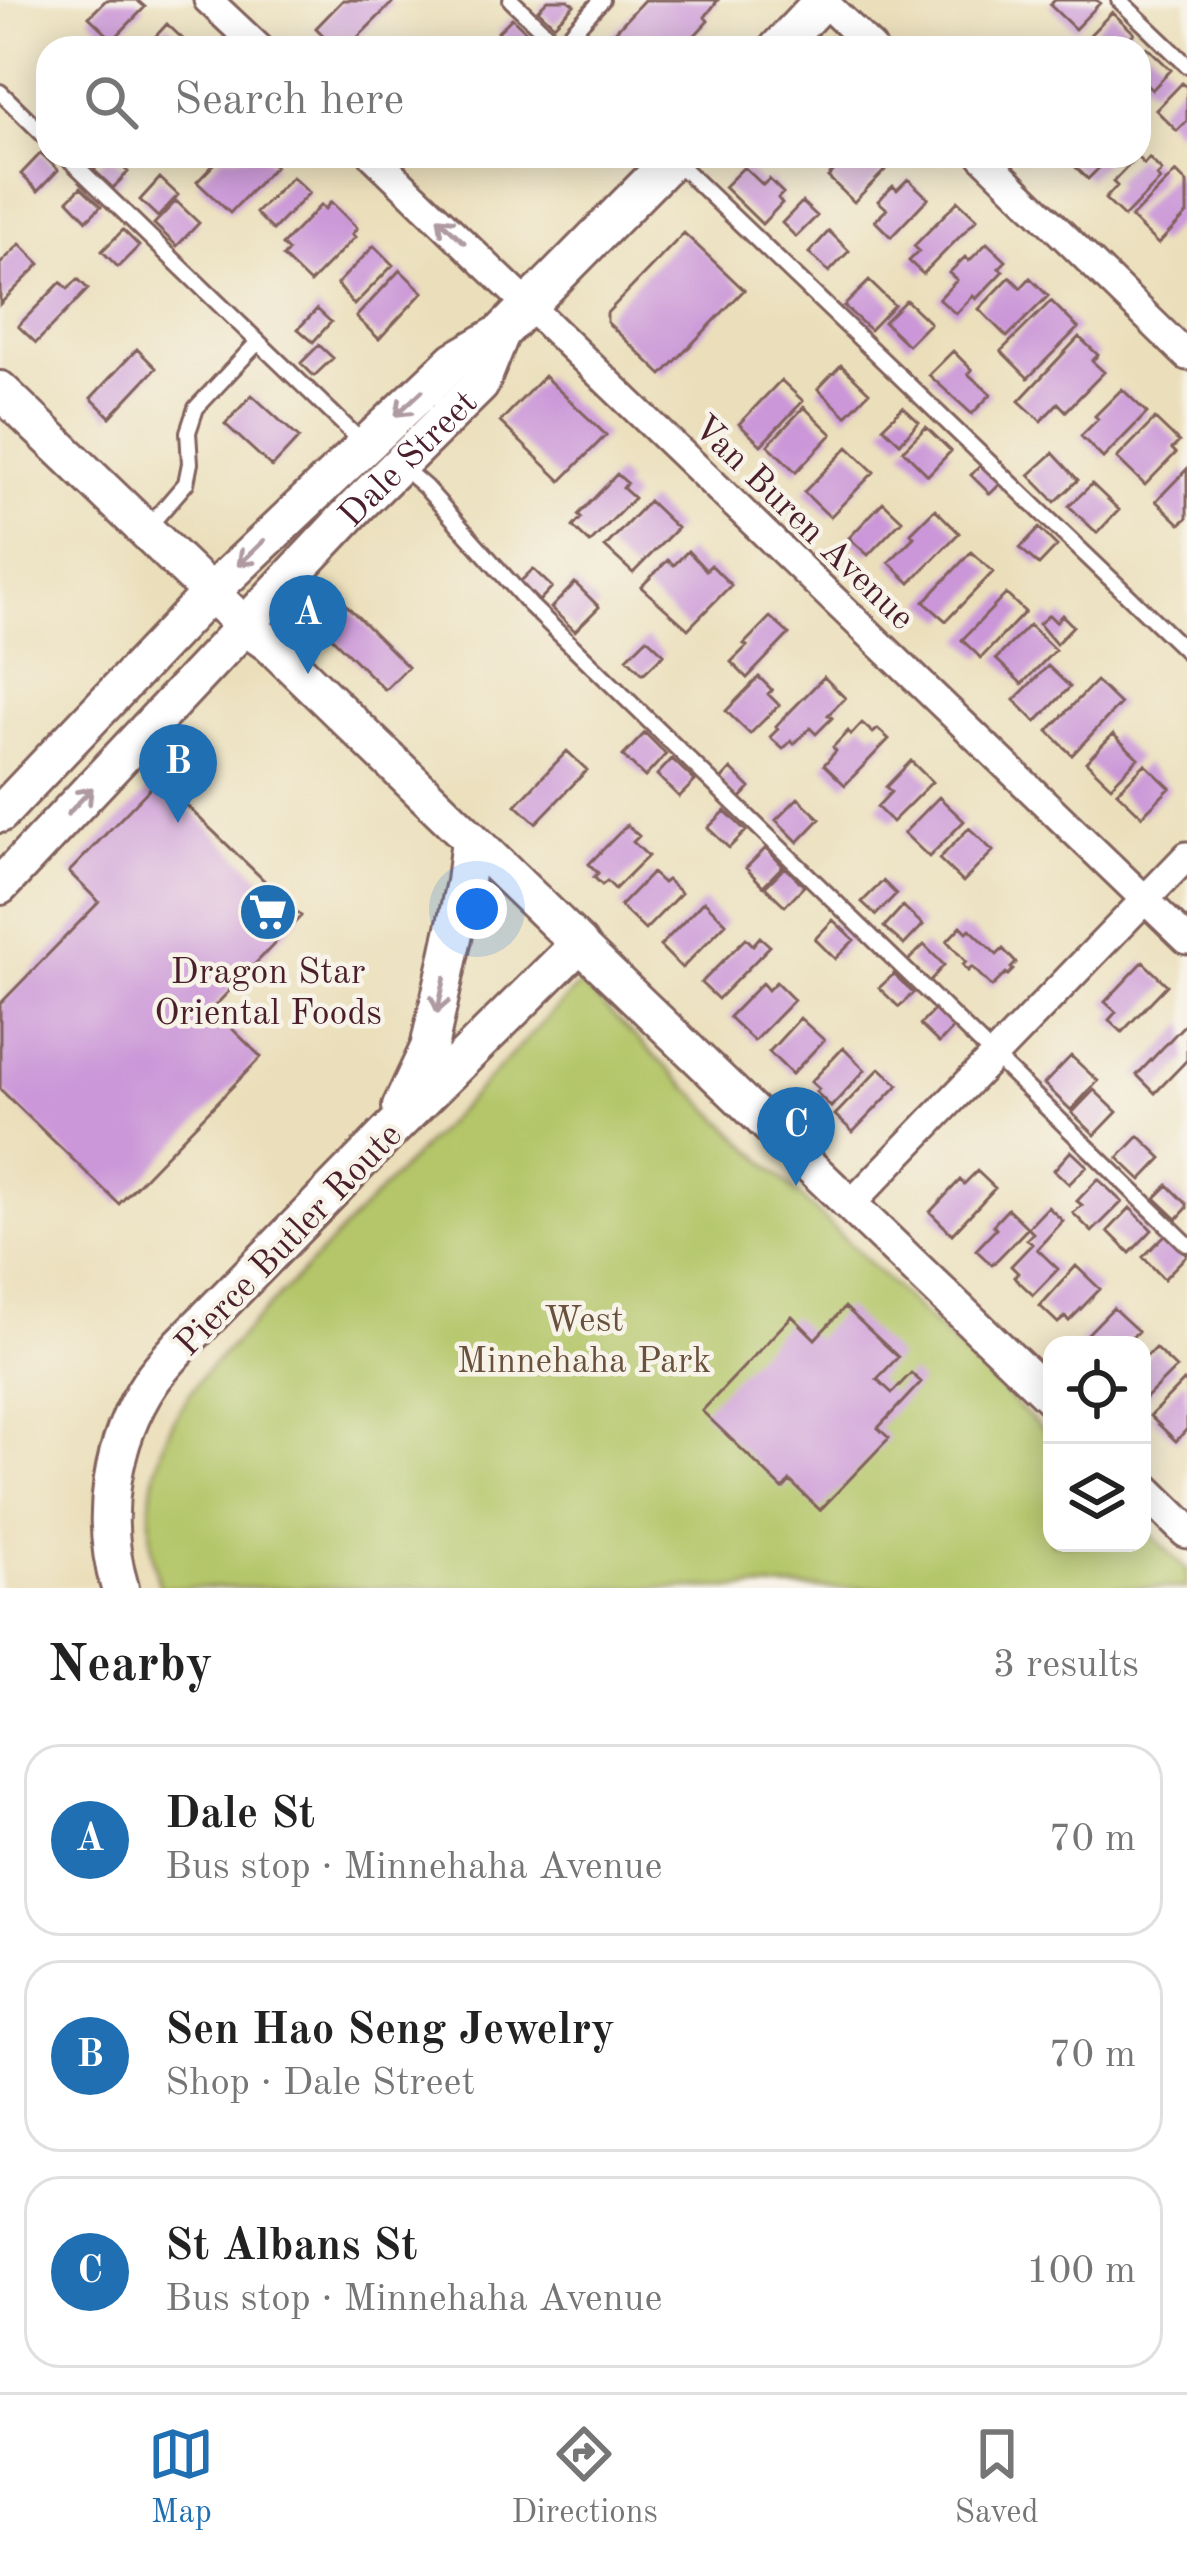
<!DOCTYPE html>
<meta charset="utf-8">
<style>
:root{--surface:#fff;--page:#f2f2f2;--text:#222;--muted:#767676;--line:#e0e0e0;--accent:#1f6fb2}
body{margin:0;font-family:"Old Standard TT",serif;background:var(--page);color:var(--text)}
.controls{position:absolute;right:36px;bottom:36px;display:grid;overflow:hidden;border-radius:24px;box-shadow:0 6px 30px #0003}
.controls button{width:108px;height:108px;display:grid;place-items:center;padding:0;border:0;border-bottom:3px solid var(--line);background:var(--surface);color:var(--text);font:60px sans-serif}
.you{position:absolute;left:477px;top:909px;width:42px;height:42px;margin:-30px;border:9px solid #fff;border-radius:50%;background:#1a73e8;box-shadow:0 0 0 18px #1a73e833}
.badge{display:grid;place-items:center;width:78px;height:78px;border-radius:50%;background:var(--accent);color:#fff;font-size:39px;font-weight:700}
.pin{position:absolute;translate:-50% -99px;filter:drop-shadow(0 3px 6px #0008)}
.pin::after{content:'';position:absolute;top:63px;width:42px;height:36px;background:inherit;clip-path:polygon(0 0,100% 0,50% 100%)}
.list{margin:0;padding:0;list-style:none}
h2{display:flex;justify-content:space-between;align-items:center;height:156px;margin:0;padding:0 48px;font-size:51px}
h2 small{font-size:39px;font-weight:400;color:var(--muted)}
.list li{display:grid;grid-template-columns:78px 1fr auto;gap:36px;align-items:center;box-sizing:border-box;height:192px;margin:0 24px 24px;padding:0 24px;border:3px solid var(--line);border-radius:36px}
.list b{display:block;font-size:45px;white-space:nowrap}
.list p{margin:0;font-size:39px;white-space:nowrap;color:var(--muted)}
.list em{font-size:39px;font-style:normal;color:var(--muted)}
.icon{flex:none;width:66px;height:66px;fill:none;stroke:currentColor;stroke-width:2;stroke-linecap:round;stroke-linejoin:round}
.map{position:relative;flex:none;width:1187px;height:1588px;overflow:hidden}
.search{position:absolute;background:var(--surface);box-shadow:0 6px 30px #0003;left:36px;right:36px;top:36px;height:132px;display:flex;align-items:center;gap:30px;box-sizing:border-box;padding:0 42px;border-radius:36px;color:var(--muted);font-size:45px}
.sheet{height:804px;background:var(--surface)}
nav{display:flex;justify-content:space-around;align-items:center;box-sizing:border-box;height:168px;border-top:3px solid var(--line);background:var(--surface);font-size:33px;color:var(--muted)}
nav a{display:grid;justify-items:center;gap:6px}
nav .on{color:var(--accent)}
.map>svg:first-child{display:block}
.green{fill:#b4c669;stroke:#7f724a;stroke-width:3}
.building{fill:#cb97d8}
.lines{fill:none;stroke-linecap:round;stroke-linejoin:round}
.service-casing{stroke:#82625d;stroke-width:20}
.minor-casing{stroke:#82625d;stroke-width:33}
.tertiary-casing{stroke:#82625d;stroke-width:39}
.secondary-casing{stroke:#82625d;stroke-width:42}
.service{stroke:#fff;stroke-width:14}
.minor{stroke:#fff;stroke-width:27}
.tertiary{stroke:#fff;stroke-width:33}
.secondary{stroke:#fff;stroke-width:36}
.oneway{stroke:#ae9aa0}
.labels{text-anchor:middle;stroke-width:9;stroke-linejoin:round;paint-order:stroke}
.street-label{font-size:36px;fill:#4a1f2b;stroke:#f7f3e8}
.poi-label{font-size:36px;fill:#4a1f2b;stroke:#f7f3e8}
.park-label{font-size:36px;fill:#6a513e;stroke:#f7f3e8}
</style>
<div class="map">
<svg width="1187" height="1588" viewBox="0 0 1187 1588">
<rect width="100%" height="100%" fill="#f7f3e8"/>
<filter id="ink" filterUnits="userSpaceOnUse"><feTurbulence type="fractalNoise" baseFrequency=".00833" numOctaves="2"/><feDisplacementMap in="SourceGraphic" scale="24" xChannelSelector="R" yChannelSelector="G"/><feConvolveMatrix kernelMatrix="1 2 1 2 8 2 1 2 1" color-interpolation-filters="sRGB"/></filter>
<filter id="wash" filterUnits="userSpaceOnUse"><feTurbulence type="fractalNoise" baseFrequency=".004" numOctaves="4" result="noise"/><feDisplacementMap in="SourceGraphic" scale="48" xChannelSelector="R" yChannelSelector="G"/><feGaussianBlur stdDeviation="2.7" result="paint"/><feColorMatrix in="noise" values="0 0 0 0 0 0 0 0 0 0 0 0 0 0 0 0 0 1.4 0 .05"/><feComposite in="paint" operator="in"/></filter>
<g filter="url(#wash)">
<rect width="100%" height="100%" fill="#ebdfbb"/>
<path class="green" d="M 580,984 L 1052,1439 L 1052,1543 L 1142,1543 L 1142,1526 L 1187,1570 L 1187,1588 L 160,1588 C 145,1540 147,1482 167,1435 C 175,1415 189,1396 201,1377 Z"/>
<g id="blocks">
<path class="building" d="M 106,0 L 137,0 L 145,7 L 113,40 L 89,17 Z
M 343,0 L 389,0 L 392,3 L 347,48 L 336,48 L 316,28 Z
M 548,0 L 568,0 L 574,5 L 554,25 L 538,10 Z
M 644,0 L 718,0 L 705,17 L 708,21 L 683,48 L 621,48 L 610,37 Z
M 1055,0 L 1096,0 L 1100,3 L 1075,29 L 1050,5 Z
M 1112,12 L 1134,33 L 1119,48 L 1100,48 L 1088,37 Z
M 512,18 L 534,39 L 525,48 L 515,48 L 498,32 Z
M 167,24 L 186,42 L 180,48 L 145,48 Z
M 1147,47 L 1171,70 L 1152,90 L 1139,78 L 1139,56 Z
M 1182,83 L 1187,87 L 1187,121 L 1177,131 L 1156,110 Z
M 41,153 L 58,170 L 38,191 L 21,174 Z
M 108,156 L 111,156 L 128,172 L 113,188 L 94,170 Z
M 222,156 L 264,156 L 275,166 L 230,213 L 197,182 Z
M 848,156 L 890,156 L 895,160 L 854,202 L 828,177 Z
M 1064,156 L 1111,156 L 1088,179 Z
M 1137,157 L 1144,164 L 1149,158 L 1162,171 L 1157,176 L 1160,180 L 1124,217 L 1105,199 L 1117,186 L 1113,182 Z
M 744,167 L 763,185 L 769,179 L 783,193 L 778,198 L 782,203 L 762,224 L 724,187 Z
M 1176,172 L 1187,183 L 1187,214 L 1158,244 L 1131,218 Z
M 292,177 L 309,193 L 273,230 L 256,213 Z
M 160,178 L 178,195 L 158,217 L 140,200 Z
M 908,179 L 928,198 L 891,237 L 875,221 L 887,209 L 878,201 L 893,186 L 897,190 Z
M 81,187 L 101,206 L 87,220 L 68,200 Z
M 176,201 L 199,223 L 177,246 L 154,224 Z
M 958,201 L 977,219 L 923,274 L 909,261 L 919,251 L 914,246 Z
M 331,202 L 357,228 L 352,234 L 355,237 L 310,283 L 283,257 L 288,251 L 282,245 L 321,205 L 325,209 Z
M 802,202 L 817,216 L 796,237 L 782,223 Z
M 123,230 L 139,246 L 118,267 L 102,251 Z
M 829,231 L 849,251 L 829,272 L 809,253 Z
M 684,233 L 744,290 L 662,375 L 607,322 L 607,313 Z
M 987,243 L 1006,261 L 999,268 L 1003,271 L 976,299 L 973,296 L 956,314 L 939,299 L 957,280 L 949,273 L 965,257 L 969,261 Z
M 20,244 L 40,264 L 0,304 L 0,264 Z
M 374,246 L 393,265 L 354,305 L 337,284 Z
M 400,270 L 423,292 L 379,339 L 356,317 Z
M 1010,277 L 1021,288 L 1030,278 L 1048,296 L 1007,337 L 979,309 Z
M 78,279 L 88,289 L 36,343 L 18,326 L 61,282 L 68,289 Z
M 869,281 L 894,305 L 870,330 L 844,306 Z
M 906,300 L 930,323 L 908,345 L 884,322 Z
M 1051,301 L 1078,328 L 1028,378 L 1001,351 Z
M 317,309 L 331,322 L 313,342 L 298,329 Z
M 1079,337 L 1098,355 L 1092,361 L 1104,372 L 1066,411 L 1058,403 L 1041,421 L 1019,401 Z
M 319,345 L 333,358 L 314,376 L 301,363 Z
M 137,349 L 156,368 L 110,417 L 91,398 Z
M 953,351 L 972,370 L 968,374 L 991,394 L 972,414 L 929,375 Z
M 841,365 L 869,392 L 846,416 L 818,389 Z
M 544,376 L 606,435 L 561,481 L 500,422 Z
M 781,380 L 803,401 L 761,445 L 739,424 Z
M 1122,389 L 1147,413 L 1103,458 L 1081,436 L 1098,419 L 1095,416 Z
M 252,395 L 299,438 L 272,467 L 225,424 Z
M 804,407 L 832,434 L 796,472 L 768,445 Z
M 903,407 L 919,422 L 900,443 L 883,427 Z
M 1155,419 L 1179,442 L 1172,449 L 1176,453 L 1145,485 L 1117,458 Z
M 926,427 L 951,451 L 928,475 L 903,450 Z
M 848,447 L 874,472 L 830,517 L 804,492 Z
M 1053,453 L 1078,480 L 1055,502 L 1029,475 Z
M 985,461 L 1004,480 L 990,494 L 971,475 Z
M 1187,469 L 1187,518 L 1180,524 L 1156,501 Z
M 617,474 L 627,483 L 623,488 L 634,498 L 590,543 L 573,527 L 581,518 L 578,515 Z
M 1092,484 L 1119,510 L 1097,533 L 1069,506 Z
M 649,501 L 677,528 L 633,573 L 605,547 Z
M 883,502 L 902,520 L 868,555 L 849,538 Z
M 935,509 L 959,533 L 910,583 L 889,562 L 914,537 L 911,533 Z
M 1039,528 L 1057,546 L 1039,565 L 1020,548 Z
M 688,551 L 706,570 L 711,565 L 731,585 L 688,629 L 641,587 L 668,560 L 674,565 Z
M 971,552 L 993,572 L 946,621 L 924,602 Z
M 533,569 L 552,587 L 539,601 L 520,582 Z
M 575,583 L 599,607 L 575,631 L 551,608 Z
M 333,592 L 408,667 L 385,690 L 310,616 Z
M 1006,594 L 1025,612 L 981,658 L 962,640 Z
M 1049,615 L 1056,622 L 1062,615 L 1073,626 L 1056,644 L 1039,624 Z
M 770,617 L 789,634 L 747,678 L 731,662 L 747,646 L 744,644 Z
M 1029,625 L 1055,650 L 1022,684 L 996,659 Z
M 647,638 L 664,654 L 643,674 L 627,658 Z
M 1048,666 L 1070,687 L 1036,722 L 1014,700 Z
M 759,677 L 772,690 L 768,694 L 779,705 L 750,734 L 726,711 Z
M 824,677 L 845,698 L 828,715 L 832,718 L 816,734 L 810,728 L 794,744 L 791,741 L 783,749 L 770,737 L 778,729 L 776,726 Z
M 1096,681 L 1120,704 L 1072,755 L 1048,731 Z
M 862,723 L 873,733 L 878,729 L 889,739 L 845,785 L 824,765 L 836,751 L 833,747 L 848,731 L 851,735 Z
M 645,733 L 666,754 L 645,777 L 623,756 Z
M 1113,734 L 1138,758 L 1111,786 L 1086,762 Z
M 567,751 L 587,770 L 536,823 L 516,805 Z
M 672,759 L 695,781 L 679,797 L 657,775 Z
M 911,761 L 932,782 L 892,822 L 877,807 L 891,792 L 886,787 Z
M 1145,764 L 1170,788 L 1142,816 L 1117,792 Z
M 731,769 L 750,788 L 738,801 L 719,782 Z
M 159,779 L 301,916 L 212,1009 L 261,1057 L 119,1204 L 0,1089 L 0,1004 L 99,902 L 69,872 Z
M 939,797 L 964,821 L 929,857 L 904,833 Z
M 798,798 L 820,819 L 798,842 L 776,820 Z
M 725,811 L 746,831 L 729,848 L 708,828 Z
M 627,825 L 639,836 L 633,842 L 648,856 L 615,889 L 607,881 L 602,885 L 594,877 L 598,873 L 589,864 Z
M 969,828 L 993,851 L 963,882 L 939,859 Z
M 766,848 L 783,866 L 763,886 L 746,868 Z
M 785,867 L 804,886 L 785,906 L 765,887 Z
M 652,873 L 663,883 L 667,880 L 681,893 L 645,930 L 620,906 Z
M 883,881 L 896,894 L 876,915 L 862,902 Z
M 704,901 L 726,923 L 682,968 L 660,946 Z
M 903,906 L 923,925 L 904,945 L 884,927 Z
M 833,920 L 854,940 L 835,959 L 815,939 Z
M 961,926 L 967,932 L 970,929 L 997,955 L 1003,949 L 1016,963 L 1011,968 L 1013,970 L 1008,975 L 1006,973 L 992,987 L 972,967 L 968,971 L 963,965 L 966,962 L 947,941 Z
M 760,937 L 770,946 L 718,999 L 701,983 L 746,938 L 753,945 Z
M 924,945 L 944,965 L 929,982 L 908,961 Z
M 1143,962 L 1167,985 L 1122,1032 L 1109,1020 L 1116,1012 L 1105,1002 Z
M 894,974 L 913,993 L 899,1007 L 879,988 Z
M 776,982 L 794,1000 L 754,1041 L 729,1017 L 762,983 L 768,990 Z
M 936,1008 L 954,1027 L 939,1043 L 920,1025 Z
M 800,1018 L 824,1040 L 792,1074 L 769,1052 Z
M 1187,1022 L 1187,1060 L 1155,1093 L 1137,1075 Z
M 843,1048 L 865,1070 L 831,1107 L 816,1092 L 819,1089 L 811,1082 Z
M 1071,1056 L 1098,1081 L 1071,1110 L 1044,1084 Z
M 880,1068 L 898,1085 L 853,1132 L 835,1115 Z
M 1094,1090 L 1117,1112 L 1095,1135 L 1072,1113 Z
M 1139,1136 L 1162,1158 L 1141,1180 L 1118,1158 Z
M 1071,1151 L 1087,1166 L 1069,1184 L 1054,1170 Z
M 977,1171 L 995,1188 L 952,1234 L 930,1212 L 960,1180 L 964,1184 Z
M 1098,1179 L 1122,1202 L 1092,1232 L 1073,1213 L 1082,1205 L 1077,1201 Z
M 1168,1185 L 1187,1204 L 1187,1208 L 1177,1219 L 1155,1198 Z
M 1048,1207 L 1063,1221 L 1037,1249 L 1058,1269 L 1033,1295 L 1014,1277 L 1018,1273 L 1011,1266 L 1032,1244 L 1027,1239 L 1033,1233 L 1028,1228 L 992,1265 L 976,1250 L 996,1229 L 993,1225 L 1008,1209 L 1028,1228 Z
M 1130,1208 L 1152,1230 L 1130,1253 L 1108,1231 Z
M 1166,1234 L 1187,1255 L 1164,1279 L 1143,1257 Z
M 1076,1266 L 1100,1289 L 1069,1321 L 1065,1317 L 1058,1323 L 1040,1306 Z
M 845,1307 L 898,1357 L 877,1379 L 892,1393 L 911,1373 L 921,1382 L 878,1428 L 889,1438 L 820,1510 L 790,1481 L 783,1489 L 702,1411 L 792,1316 L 815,1339 Z
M 1113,1308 L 1138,1331 L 1125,1345 L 1077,1345 Z
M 1155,1348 L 1176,1368 L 1142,1402 L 1142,1361 Z
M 1184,1381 L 1187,1384 L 1187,1429 L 1176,1441 L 1150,1416 Z"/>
</g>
</g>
<g filter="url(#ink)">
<use href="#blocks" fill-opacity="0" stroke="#82625d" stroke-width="3"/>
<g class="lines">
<defs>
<path id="service" d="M 511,0 L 561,48
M 1119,0 L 1187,65
M 559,46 L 602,0
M 0,92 L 48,139
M 66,156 L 365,445
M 674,160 L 1187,652
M 402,467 L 425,487 L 530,605 L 1187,1244
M 149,526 L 186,483 L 190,463 L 188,432 L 196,408 L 258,342"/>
<path id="minor" d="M 208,0 L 259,48
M 822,0 L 872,48
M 373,156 L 1187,940
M 982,156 L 1187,356
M 850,1205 L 1187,856"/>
<path id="tertiary" d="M 579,944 L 1052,1399
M 1142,1487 L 1187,1531"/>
<g id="secondary">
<path d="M 778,48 L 823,0"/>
<path d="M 0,390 L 246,627 L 270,644 L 579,944 L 390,1131 L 181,1345 C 171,1357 160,1368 151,1381 C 111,1441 99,1519 120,1588"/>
<path d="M 0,814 L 210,593 L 455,360 L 501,333 L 675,156"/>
<path id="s1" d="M 0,886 L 358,505 L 480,385 L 501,333"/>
<path d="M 401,1107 L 429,1048 L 465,882 L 470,839"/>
</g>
</defs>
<use href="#service" class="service-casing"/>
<use href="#minor" class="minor-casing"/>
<use href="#tertiary" class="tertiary-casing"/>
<use href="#secondary" class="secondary-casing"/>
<use href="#service" class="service"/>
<use href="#minor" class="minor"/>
<use href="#tertiary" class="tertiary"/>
<use href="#secondary" class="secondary"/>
</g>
<defs><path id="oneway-shaft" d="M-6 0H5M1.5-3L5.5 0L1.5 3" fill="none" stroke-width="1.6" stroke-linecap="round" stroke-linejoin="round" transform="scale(3)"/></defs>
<g class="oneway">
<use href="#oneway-shaft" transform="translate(451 230) rotate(-137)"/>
<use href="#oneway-shaft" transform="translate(409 403) rotate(137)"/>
<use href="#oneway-shaft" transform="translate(251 553) rotate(136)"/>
<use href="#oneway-shaft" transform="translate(80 801) rotate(-47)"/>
<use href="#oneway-shaft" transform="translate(441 995) rotate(102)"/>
</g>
</g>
<defs>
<symbol id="supermarket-disc" viewBox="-11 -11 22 22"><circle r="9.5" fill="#1f6fb2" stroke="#f7f3e8"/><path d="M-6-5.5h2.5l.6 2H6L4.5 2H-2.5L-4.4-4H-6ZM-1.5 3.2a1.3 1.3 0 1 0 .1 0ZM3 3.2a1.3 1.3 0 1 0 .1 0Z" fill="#fff"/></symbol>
</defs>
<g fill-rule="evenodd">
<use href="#supermarket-disc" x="235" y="879" width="66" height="66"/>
</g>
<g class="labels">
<g class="street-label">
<text dy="13" stroke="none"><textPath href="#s1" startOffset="591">Dale Street</textPath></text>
<text transform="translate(805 521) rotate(44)" y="13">Van Buren Avenue</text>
<text transform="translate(287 1238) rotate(-46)" y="13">Pierce Butler Route</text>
</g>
<g class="poi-label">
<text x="268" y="983">Dragon Star<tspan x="268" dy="41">Oriental Foods</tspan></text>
</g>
<g class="park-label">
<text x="584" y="1331">West<tspan x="584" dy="41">Minnehaha Park</tspan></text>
</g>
</g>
</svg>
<div class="controls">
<button><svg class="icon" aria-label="locate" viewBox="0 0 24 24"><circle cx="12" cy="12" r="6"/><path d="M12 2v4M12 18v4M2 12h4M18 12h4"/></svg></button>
<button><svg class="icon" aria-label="layers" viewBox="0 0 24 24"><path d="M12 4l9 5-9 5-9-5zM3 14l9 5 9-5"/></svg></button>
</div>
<div class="you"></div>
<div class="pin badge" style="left:308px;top:674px">A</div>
<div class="pin badge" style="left:178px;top:823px">B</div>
<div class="pin badge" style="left:796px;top:1186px">C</div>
<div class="search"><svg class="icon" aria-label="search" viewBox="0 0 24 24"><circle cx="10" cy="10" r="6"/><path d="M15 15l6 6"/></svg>Search here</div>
</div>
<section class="sheet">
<h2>Nearby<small>3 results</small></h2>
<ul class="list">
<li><span class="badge">A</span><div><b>Dale St</b><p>Bus stop · Minnehaha Avenue</p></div><em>70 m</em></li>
<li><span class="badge">B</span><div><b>Sen Hao Seng Jewelry</b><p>Shop · Dale Street</p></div><em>70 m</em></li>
<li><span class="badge">C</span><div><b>St Albans St</b><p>Bus stop · Minnehaha Avenue</p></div><em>100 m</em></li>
</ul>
</section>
<nav>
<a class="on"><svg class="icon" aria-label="map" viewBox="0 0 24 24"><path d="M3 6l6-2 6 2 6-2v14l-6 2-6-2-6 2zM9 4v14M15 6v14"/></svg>Map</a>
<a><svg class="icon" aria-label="directions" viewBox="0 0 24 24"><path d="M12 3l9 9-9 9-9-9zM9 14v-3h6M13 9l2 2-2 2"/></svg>Directions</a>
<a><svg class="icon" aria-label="saved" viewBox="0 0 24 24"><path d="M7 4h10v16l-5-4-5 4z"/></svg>Saved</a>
</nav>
